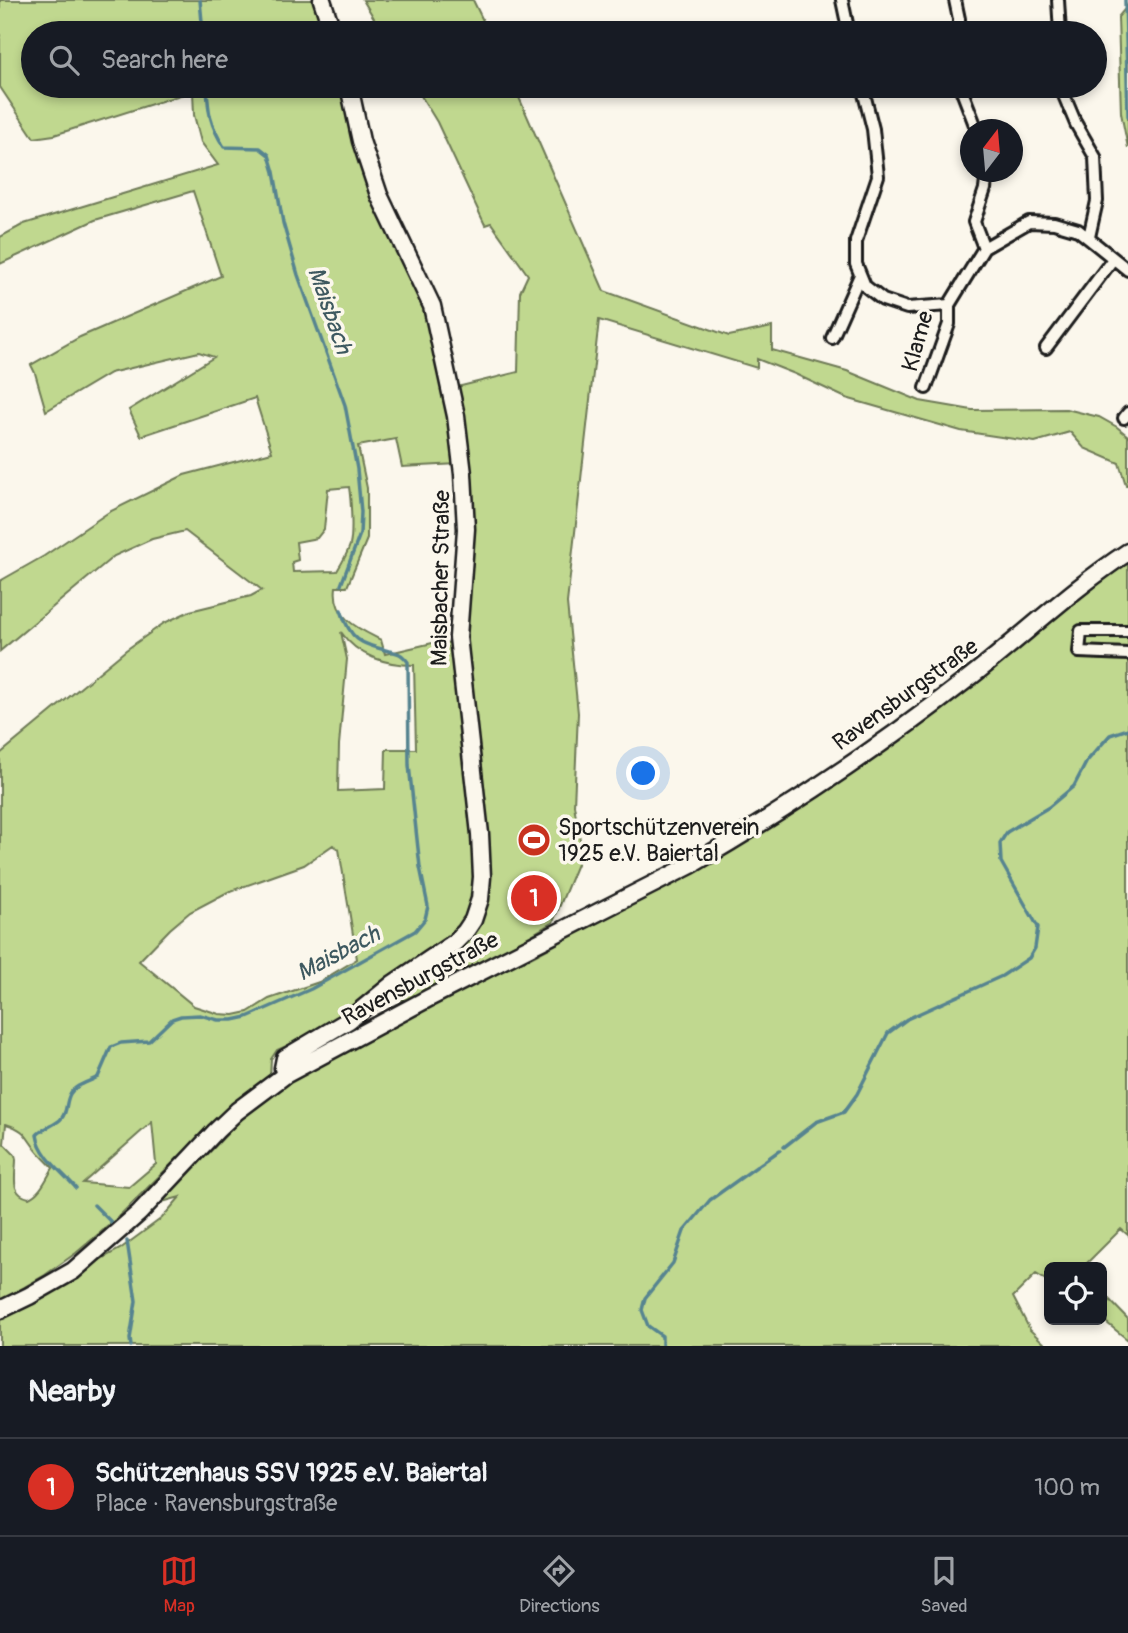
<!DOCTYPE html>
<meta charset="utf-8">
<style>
:root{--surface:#171b24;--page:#20242c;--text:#f1f3f6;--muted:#9ea1a6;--line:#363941;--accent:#d93025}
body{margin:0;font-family:Pangolin,sans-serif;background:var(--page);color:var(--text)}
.controls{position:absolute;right:21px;bottom:21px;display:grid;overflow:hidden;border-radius:10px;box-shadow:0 4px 10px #0003}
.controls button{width:63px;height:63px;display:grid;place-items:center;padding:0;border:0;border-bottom:2px solid var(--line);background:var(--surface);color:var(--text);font:35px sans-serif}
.compass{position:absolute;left:960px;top:119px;width:63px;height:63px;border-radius:50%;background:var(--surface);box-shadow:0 4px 10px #0003;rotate:16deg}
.you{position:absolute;left:644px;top:774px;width:24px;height:24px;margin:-18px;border:5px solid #fff;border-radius:50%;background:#1a73e8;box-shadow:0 0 0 10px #1a73e833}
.badge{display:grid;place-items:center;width:46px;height:46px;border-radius:50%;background:var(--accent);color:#fff;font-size:23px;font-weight:700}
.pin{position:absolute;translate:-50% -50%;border:4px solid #fff;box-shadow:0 2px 7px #0006}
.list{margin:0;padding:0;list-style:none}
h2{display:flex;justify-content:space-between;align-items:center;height:91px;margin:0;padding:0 28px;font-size:30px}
h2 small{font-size:23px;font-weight:400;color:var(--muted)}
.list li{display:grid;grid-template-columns:46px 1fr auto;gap:21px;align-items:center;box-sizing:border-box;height:98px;padding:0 28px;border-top:2px solid var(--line)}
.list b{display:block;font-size:26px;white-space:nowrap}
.list p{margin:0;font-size:23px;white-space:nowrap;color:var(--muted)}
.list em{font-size:23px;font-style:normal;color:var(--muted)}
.icon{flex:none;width:38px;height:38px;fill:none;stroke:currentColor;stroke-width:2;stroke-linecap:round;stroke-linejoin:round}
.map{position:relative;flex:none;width:1128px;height:1346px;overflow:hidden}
.search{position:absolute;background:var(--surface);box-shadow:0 4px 10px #0003;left:21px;right:21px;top:21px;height:77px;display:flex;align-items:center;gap:18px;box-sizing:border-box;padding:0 24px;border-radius:38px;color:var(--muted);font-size:26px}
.sheet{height:189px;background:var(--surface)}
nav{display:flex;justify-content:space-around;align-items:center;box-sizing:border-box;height:98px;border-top:2px solid var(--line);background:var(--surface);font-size:19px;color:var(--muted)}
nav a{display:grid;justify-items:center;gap:4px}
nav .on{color:var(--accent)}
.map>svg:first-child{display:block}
.green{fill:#c0d88f;stroke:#6e7a56;stroke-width:2;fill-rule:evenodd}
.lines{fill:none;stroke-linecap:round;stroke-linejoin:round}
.stream{stroke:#578490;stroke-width:3.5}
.street-casing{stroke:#1c1c1c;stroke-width:16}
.secondary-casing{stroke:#1c1c1c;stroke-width:21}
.street{stroke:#fbf7ec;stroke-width:10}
.secondary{stroke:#fbf7ec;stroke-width:16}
.labels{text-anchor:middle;stroke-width:7;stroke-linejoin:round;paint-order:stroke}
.street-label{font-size:23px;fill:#1c1c1c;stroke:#fbf7ec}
.poi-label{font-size:23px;fill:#1c1c1c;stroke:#fbf7ec;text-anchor:start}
.water-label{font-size:24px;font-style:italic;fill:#3e5960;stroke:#fbf7ec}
</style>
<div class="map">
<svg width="1128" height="1346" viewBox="0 0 1128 1346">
<rect width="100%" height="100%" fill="#fbf7ec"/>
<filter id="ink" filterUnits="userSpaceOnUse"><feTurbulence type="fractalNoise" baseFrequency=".0143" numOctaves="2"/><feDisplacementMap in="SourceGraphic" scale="14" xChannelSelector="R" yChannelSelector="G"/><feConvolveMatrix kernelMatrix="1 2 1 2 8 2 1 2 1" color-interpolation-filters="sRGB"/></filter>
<g filter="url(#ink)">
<path class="green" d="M 0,0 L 316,0 L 327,33 L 33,33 L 33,86 L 342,86 L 425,301 L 446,394 L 458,464 L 402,467 L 396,439 L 358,446 L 367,488 L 367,539 L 347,587 L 336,587 C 332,618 359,629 381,640 L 385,654 L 441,641 L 453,644 L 479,883 L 491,882 L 487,827 L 465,634 L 457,387 L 518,372 L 520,292 L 528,275 L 491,223 L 485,225 L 437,122 L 415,86 L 514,86 L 604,291 L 729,336 L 772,327 L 772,350 L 847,371 L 920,401 L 972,410 L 1066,409 L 1099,417 L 1117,427 L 1128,436 L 1128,485 L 1126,485 L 1119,463 L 1084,448 L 1070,432 L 1035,442 L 961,431 L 846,398 L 795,374 L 757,359 L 757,368 L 599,320 L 567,603 L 578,713 L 574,805 L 582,852 L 553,922 L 493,958 L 398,1008 L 414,980 L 463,938 L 447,936 L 447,942 L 319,1032 L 277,1050 L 271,1059 L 270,1078 L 229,1107 L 114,1221 L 76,1253 L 45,1275 L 0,1301 L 0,754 L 126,650 L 164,623 L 190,611 L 251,596 L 262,590 L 185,531 L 152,539 L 114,556 L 0,651 L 0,581 L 44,556 L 109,512 L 184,475 L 272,452 L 255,398 L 141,436 L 129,410 L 214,357 L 199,352 L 110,373 L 46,411 L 35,373 L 31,365 L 80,337 L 221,276 L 193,191 L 95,220 L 0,264 L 0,237 L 24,224 L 218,165 L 201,142 L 194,115 L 193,91 L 54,135 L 34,138 L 0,87 ZM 349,487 C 351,500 353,533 350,545 C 347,554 342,563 337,571 L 293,572 L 292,562 L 298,560 L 296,542 L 317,538 L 324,529 L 328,489 ZM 341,632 C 357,656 386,665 414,665 L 416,749 L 386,749 L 385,789 L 338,791 L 339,745 L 347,659 ZM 333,845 L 339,849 L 357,959 L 319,982 L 269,999 L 248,1012 L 234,1015 L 219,1014 L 194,1006 L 139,961 L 170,929 L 190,912 L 228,892 L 304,865 ZM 152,1122 L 156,1164 L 129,1187 L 83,1183 ZM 6,1124 C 26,1130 25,1136 37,1151 C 42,1157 48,1162 53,1168 C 46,1179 41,1193 29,1198 C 9,1194 16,1175 16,1159 L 15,1155 L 4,1144 Z
M 363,0 L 473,0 L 489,33 L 383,33 Z
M 1128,5 L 1128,148 L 1121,113 L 1118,17 Z
M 1128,562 L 1128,1235 L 1121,1229 L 1083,1267 L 1049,1267 L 1049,1282 L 1036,1274 L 1013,1297 L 1030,1330 L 1047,1346 L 0,1346 L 0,1313 L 120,1249 L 162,1218 L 180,1197 L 162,1202 L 249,1111 L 280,1084 L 524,957 L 525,961 L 639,900 L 854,773 L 917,728 L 992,670 L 1109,573 Z
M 1102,1292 L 1128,1319 L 1128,1340 L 1102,1319 Z"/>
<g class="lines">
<path class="stream" d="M 200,0 L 203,33
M 1125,0 L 1128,116
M 207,86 C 208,112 210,125 224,147 L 260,148 L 269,155 L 274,172 L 283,223 L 298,275 L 345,405 L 357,469 L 361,512 L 360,534 L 341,585
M 784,1147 L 816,1122 L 844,1112 L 857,1094 L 888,1033 L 907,1019 L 1002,976 L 1029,958 L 1035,948 L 1038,927 L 1001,862 L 1000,843 L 1007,832 L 1049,807 L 1074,786 L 1087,761 L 1110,735 L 1128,729
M 76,1188 C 63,1173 40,1156 37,1135 C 43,1128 53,1126 60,1120 C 68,1113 65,1103 70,1094 C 75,1085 89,1082 98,1077 L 111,1047 L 121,1043 L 149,1041 L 172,1019 L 181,1016 L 200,1015 L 218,1020 L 233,1020 L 247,1017 L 311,989 L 415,931 L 425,919 L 428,906 L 420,867 L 409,765 L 408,662 C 402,654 399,653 389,651 C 360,644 350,640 341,610
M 94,1205 L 114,1225
M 127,1241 L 136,1301 L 130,1339 L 131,1346
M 662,1346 L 662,1336 L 648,1326 L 642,1310 L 645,1298 L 673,1263 L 684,1231 L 710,1200 L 780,1150"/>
<defs>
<path id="street" d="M 842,0 L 849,33
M 955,0 L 959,19 L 959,33
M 1058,0 L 1060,33
M 862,86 L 873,129 L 878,176 L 856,241 L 856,264 L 865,286 L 883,300 L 907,308 L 949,305 L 984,248 L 1029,222 L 1054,223 L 1078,230 L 1128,270
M 960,86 L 977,130
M 1060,86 L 1076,124 L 1095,157 L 1097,201 L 1089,237
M 984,248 L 974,222 L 985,189 L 987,172
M 832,338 L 860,275
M 1046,348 L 1113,259
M 926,388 L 949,324 L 949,305
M 1124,418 L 1128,413
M 1128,631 L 1081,631 L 1079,652 L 1128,654"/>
<path id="secondary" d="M 322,0 L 333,33
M 285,1075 L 283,1068 L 285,1058 L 349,1020 L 393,984 L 454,943 L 465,932 L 473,920 L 480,899 L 482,877 L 480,834 L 458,637 L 466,529 L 463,474 L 456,416 L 432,306 L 379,195 L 361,141 L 349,86
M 0,1310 L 29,1296 L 73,1271 L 139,1213 L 216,1131 L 237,1111 L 285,1075 L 429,998 L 691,865 C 786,810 879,748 965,681 C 1020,639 1070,590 1128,552"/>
</defs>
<use href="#street" class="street-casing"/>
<use href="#secondary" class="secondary-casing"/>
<use href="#street" class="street"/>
<use href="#secondary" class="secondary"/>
</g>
</g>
<defs>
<symbol id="stadium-disc" viewBox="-11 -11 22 22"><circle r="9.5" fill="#c8321e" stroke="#fbf7ec"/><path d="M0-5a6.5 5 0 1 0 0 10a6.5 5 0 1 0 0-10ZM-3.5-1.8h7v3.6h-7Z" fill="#fff"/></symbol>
</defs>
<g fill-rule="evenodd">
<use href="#stadium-disc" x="515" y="821" width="38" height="38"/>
</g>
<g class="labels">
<g class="street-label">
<text transform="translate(917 341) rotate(-74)" y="8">Klame</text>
<text transform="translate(440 578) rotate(-89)" y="8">Maisbacher Straße</text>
<text transform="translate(905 694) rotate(-36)" y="8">Ravensburgstraße</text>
<text transform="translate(420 978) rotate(-28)" y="8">Ravensburgstraße</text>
</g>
<g class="poi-label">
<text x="558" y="835">Sportschützenverein<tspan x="558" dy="26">1925 e.V. Baiertal</tspan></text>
</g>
<g class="water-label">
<text transform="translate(330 310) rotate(71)" y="8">Maisbach</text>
<text transform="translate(338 953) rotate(-28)" y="8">Maisbach</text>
</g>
</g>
</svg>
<div class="controls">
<button><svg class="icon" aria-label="locate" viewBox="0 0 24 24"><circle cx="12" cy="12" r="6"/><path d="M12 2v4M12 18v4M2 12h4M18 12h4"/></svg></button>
</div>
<svg class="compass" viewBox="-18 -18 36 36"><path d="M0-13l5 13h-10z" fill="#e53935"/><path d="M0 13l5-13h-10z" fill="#9ea1a6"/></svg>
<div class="you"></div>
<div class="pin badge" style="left:534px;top:898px">1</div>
<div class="search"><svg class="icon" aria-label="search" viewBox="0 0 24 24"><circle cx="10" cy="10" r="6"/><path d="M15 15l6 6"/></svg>Search here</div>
</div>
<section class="sheet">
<h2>Nearby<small></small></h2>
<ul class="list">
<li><span class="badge">1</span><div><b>Schützenhaus SSV 1925 e.V. Baiertal</b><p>Place · Ravensburgstraße</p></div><em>100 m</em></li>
</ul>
</section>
<nav>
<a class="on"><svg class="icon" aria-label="map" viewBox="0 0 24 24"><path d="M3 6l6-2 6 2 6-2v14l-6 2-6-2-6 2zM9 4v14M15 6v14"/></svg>Map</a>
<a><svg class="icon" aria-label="directions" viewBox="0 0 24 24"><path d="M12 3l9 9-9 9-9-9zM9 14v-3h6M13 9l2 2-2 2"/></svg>Directions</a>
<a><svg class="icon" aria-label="saved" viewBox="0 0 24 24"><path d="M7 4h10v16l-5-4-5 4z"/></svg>Saved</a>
</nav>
